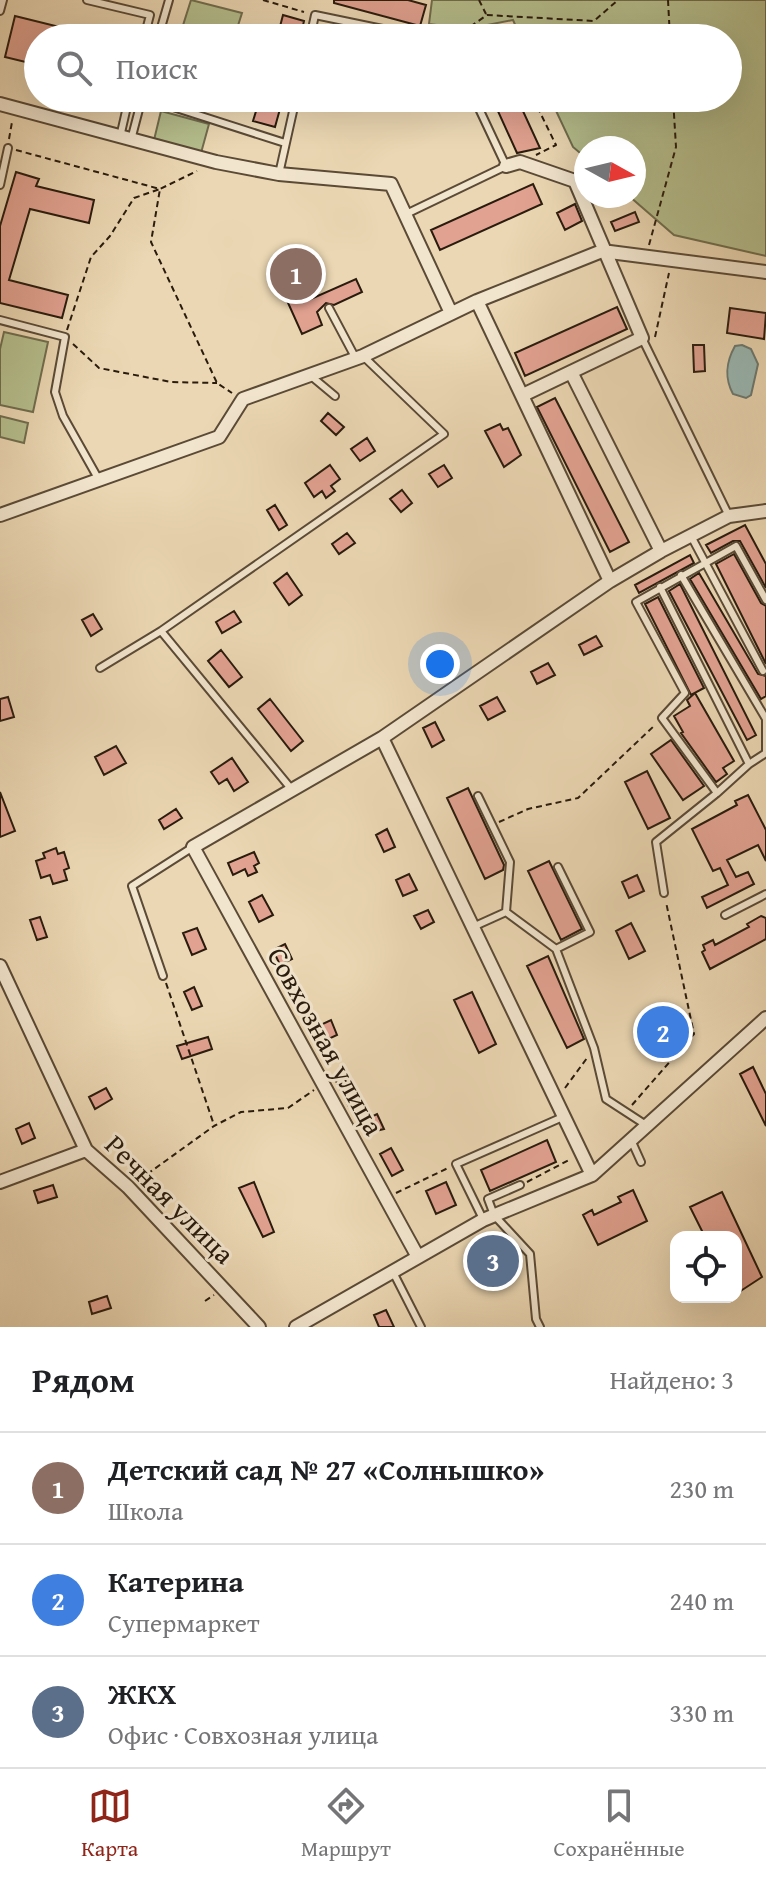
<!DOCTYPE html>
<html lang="ru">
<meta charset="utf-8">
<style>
:root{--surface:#fff;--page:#f2f2f2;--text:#202124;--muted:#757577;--line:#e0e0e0;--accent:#8f2418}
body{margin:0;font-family:"Gentium Book Plus",serif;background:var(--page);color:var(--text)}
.controls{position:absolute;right:24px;bottom:24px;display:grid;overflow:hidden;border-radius:16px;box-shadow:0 8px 32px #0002}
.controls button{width:72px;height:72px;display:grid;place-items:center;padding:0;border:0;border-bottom:2px solid var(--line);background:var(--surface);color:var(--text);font:40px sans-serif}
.compass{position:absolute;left:574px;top:136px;width:72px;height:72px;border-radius:50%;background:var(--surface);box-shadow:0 8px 32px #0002;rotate:98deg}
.you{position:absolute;left:440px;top:664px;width:28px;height:28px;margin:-20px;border:6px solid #fff;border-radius:50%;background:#1a73e8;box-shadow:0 0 0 12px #1a73e833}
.badge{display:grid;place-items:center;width:52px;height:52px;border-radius:50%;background:var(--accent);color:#fff;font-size:26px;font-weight:700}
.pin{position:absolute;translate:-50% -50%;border:4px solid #fff;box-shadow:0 2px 8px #0006}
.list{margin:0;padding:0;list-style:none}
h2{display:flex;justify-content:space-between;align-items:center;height:104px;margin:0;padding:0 32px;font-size:34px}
h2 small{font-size:26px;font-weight:400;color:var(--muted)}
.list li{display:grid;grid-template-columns:52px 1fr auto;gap:24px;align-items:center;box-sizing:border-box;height:112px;padding:0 32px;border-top:2px solid var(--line)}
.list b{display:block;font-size:30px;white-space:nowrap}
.list p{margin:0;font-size:26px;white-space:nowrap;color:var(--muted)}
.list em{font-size:26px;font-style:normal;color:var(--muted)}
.icon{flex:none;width:44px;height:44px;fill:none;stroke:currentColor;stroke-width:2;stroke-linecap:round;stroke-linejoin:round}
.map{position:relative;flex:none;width:766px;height:1327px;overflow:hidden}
.search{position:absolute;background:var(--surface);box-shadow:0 8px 32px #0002;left:24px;right:24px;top:24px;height:88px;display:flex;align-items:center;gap:20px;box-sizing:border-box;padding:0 28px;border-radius:44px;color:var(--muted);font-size:30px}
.sheet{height:440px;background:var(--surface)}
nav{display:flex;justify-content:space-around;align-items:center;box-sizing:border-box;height:112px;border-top:2px solid var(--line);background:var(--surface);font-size:22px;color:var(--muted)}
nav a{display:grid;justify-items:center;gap:4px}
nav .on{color:var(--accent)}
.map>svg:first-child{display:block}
.green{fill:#b6bf8e;stroke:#706d4e;stroke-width:2}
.water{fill:#99b8b4;stroke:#6c7971;stroke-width:2}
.building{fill:#e2a291;stroke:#291b0d;stroke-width:2}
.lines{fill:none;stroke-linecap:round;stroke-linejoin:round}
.service-casing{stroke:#5a4a36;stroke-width:10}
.minor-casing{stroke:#5a4a36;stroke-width:16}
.path{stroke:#291b0d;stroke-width:2;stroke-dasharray:6 4;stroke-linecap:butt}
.service{stroke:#f2e5ce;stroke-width:6}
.minor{stroke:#f2e5ce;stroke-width:12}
.labels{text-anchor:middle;stroke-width:6;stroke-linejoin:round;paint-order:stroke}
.street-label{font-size:28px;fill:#291b0d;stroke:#f2e5ce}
</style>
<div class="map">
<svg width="766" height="1327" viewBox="0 0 766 1327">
<rect width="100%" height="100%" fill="#ebd7b3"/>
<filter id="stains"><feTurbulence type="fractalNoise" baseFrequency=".0025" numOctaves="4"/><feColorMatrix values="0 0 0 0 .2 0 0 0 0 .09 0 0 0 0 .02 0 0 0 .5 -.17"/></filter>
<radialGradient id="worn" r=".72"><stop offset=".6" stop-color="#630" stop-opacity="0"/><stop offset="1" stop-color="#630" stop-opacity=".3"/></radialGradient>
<path class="green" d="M 191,0 L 242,13 L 234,38 L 179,38 Z
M 432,0 L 766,0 L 766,256 L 674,235 L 629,196 L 634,196 L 634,148 L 586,148 L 586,158 L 573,147 L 550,98 L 728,98 L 728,38 L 521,38 L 513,20 L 467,29 L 429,24 Z
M 161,111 L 209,124 L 201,153 L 154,140 Z
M 4,332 L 48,342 L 33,412 L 0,405 L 0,349 Z
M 0,416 L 28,423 L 24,443 L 0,437 Z"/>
<path class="water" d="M 742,345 L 751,349 L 758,364 L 751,395 L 746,398 L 733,394 C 724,377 726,362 735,346 Z"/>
<path class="building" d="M 334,0 L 408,0 L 426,5 L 420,26 L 334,3 Z
M 283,15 L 304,21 L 300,38 L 277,38 Z
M 15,16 L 88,34 L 88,38 L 38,38 L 38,65 L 5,57 Z
M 260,98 L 283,98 L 275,127 L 253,121 Z
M 492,98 L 517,98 L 540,148 L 517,153 Z
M 16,172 L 39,179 L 36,186 L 94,200 L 89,223 L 30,209 L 9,280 L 68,295 L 62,318 L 0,303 L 0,226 Z
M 533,184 L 542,204 L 440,250 L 431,230 Z
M 575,204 L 582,221 L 565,230 L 557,213 Z
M 635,212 L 639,222 L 615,231 L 611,222 Z
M 301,276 L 311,299 L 356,279 L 362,292 L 334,305 L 326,303 L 317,312 L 322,325 L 302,334 L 280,285 Z
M 617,307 L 627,329 L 525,376 L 515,353 Z
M 730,308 L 766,313 L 764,339 L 727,333 Z
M 693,345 L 704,345 L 705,371 L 694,372 Z
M 555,398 L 629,542 L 610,552 L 537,407 Z
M 328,413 L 344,427 L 336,435 L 321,421 Z
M 500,424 L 503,430 L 508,428 L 521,455 L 504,467 L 485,431 Z
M 367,438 L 375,451 L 360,461 L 351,449 Z
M 330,465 L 340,479 L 331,486 L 335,491 L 326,498 L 322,491 L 314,497 L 305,483 Z
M 444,465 L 452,478 L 438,487 L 429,474 Z
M 402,490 L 412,503 L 401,512 L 390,499 Z
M 275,505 L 287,525 L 279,530 L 267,510 Z
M 745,525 L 766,564 L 766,588 L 740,541 L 733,541 L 711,553 L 706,545 Z
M 347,533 L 355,543 L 339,554 L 332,544 Z
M 734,554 L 761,603 L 766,606 L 766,664 L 716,564 Z
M 690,555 L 694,563 L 639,593 L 635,585 Z
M 287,573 L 302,595 L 289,605 L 274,583 Z
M 699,573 L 758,674 L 766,676 L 766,696 L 761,699 L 690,579 Z
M 680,584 L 756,735 L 747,740 L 669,591 Z
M 658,597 L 704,688 L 691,695 L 645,604 Z
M 234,611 L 241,622 L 222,633 L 216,622 Z
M 93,614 L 102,629 L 91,636 L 82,620 Z
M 596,636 L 602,646 L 584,655 L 579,645 Z
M 221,650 L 242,677 L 229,687 L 208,661 Z
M 441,650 L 448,661 L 430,671 L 424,660 Z
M 548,663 L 555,675 L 537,684 L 531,672 Z
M 695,693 L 734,761 L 723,768 L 727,774 L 716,782 L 681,733 L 683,732 L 674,716 L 690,706 L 687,700 Z
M 8,697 L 14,717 L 0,721 L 0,699 Z
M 497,697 L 505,711 L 488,720 L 480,706 Z
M 270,699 L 303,741 L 291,751 L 258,709 Z
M 435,722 L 444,740 L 432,747 L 423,728 Z
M 671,740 L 704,786 L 683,800 L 651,754 Z
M 116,746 L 126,763 L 104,775 L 95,757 Z
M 232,758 L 248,782 L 234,791 L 227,779 L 219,784 L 211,772 Z
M 647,771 L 670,818 L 648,829 L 625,782 Z
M 468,788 L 504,865 L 503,870 L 485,879 L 447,798 Z
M 0,792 L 15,831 L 0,837 Z
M 748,795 L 766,830 L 766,861 L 758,845 L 727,860 L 736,877 L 748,872 L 754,884 L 707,908 L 702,897 L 728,885 L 720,868 L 713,871 L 692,829 L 737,805 L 735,801 Z
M 176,809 L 182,818 L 164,829 L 159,820 Z
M 387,829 L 395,847 L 384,852 L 376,835 Z
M 56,848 L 58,854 L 64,852 L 69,868 L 64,870 L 67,880 L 53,884 L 50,875 L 41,878 L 36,861 L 45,858 L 43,853 Z
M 254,852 L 259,863 L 254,866 L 257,872 L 248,876 L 245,869 L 233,875 L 228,863 Z
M 549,861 L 582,929 L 561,940 L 528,871 Z
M 409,874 L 417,890 L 403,896 L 396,880 Z
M 637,875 L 644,891 L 629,898 L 622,882 Z
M 262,895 L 273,915 L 259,922 L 249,902 Z
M 428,910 L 434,922 L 421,929 L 414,916 Z
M 761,916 L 766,918 L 766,939 L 710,969 L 702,952 L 705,950 L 703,945 L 713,940 L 715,945 L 749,927 L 747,924 Z
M 40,917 L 47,937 L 37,940 L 30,920 Z
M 631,923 L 645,951 L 629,959 L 616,931 Z
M 197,928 L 206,949 L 192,955 L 183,933 Z
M 285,944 L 292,959 L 280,965 L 273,950 Z
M 548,956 L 584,1039 L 567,1048 L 527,966 Z
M 194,987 L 202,1006 L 192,1010 L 184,992 Z
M 472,992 L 496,1044 L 479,1053 L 454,1000 Z
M 670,1013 L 683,1035 L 656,1051 L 643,1029 Z
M 331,1020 L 337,1035 L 320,1043 L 314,1028 Z
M 208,1037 L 212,1049 L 182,1059 L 177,1046 Z
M 753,1067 L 766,1094 L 766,1126 L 740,1074 Z
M 342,1074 L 357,1103 L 349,1107 L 334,1077 Z
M 106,1088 L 112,1099 L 95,1109 L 89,1097 Z
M 377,1114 L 384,1129 L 371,1132 L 365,1120 Z
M 29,1123 L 35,1138 L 22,1144 L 16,1129 Z
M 547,1140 L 556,1162 L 490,1191 L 481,1170 Z
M 391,1148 L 403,1170 L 392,1176 L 380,1154 Z
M 254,1182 L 274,1232 L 263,1237 L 239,1188 Z
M 446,1182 L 456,1205 L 436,1214 L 426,1191 Z
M 53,1185 L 57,1197 L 38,1203 L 34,1191 Z
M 633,1190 L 647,1221 L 598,1245 L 583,1215 L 592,1210 L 594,1215 L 621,1202 L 618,1197 Z
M 722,1192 L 762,1277 L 736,1294 L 736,1237 L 705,1237 L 690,1207 Z
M 107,1296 L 111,1308 L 92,1314 L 89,1302 Z
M 386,1310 L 394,1327 L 379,1327 L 374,1315 Z"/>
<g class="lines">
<defs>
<path id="service" d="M 87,0 L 150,15 L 144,38
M 0,11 L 3,0
M 158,38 L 169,0
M 310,38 L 315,15 L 426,38
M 145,98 L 285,143
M 120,137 L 129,98
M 131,140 L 142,98
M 279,174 L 296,98
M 0,185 L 8,148
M 404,215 L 506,166 L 474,98
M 329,308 L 355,357
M 0,320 L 65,337 L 55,392 L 63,416 L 99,480
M 642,338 L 729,516
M 311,376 L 335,396
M 691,536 L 763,671
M 681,575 L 766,719 L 766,753
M 660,587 L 749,764 L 766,753
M 161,631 L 293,791
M 100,668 L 161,631 L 444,434 L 363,356
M 749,764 L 717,793 L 662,718 L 685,693 L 636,602 L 736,546 L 766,600
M 478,796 L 510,862 L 506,912 L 556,949
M 558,867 L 590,932 L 556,949 L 594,1048 L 606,1099 L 646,1125
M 664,893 L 656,842 L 717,793
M 725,915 L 766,894
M 475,926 L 506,912
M 163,976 L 132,886 L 193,847
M 632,1142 L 641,1162
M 520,1185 L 488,1199 L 494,1215 L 530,1254 L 536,1319 L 540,1327
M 483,1219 L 456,1164 L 565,1116
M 394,1274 L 421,1327"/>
<path id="minor" d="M 0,104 L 216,162 L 279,174 L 391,184 L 451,313
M 506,166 L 520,162 L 575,181 L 642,338 L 523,395
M 477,301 L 610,581
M 571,372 L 661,551
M 0,515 L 219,437 L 243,399 L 363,356 L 477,301 L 602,251 L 766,272
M 382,738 L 592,1175
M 0,966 L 86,1150 L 128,1187 L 259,1327
M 0,1182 L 86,1150
M 418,1257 L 193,847 L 382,738 L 610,581 L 661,551 L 729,516 L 766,511
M 296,1327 L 483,1220 L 592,1175 L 766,1018"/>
</defs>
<use href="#service" class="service-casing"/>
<use href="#minor" class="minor-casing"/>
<path class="path" d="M 263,0 L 304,12
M 479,0 L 486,14
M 668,0 L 670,38
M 454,38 L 487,15 L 594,21 L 618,0
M 462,38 L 498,27 L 504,38
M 583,38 L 594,22
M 533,98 L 556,145 L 536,155
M 538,107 L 544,98
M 9,139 L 12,122
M 16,150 L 160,189 L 197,171
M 649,245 L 676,147 L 673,98
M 67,330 L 91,257 L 110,236 L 134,198 L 160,189 L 151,242 L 217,383 L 232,393
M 655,337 L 669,273
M 73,344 L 99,368 L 171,382 L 217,383
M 499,822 L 528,809 L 578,798 L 655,725
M 166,983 L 214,1125
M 565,1088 L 587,1058
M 632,1105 L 694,1034 L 666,902
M 139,1180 L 214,1126 L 241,1112 L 288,1108 L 314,1090
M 527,1182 L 571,1159
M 396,1193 L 448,1168
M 205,1301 L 214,1295"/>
<use href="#service" class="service"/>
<use href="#minor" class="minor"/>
</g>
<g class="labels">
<g class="street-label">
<text transform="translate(326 1041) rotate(61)" y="10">Совхозная улица</text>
<text transform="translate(170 1199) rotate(45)" y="10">Речная улица</text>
</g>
</g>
<rect width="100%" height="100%" filter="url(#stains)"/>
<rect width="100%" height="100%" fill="url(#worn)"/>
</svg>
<div class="controls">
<button><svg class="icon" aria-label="locate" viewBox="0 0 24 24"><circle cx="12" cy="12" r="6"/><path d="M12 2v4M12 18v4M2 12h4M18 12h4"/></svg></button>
</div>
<svg class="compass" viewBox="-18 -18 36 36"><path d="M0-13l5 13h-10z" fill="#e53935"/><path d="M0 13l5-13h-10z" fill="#757577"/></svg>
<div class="you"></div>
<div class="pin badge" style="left:296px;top:274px;background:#8d6e63">1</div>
<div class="pin badge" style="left:663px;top:1032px;background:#3f7fe0">2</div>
<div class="pin badge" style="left:493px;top:1261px;background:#5c6f8a">3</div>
<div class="search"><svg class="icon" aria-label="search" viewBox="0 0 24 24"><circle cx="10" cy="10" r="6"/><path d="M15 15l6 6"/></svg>Поиск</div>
</div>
<section class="sheet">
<h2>Рядом<small>Найдено: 3</small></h2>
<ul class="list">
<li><span class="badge" style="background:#8d6e63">1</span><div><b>Детский сад № 27 «Солнышко»</b><p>Школа</p></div><em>230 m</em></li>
<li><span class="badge" style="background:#3f7fe0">2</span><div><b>Катерина</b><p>Супермаркет</p></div><em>240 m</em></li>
<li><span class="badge" style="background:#5c6f8a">3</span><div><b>ЖКХ</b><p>Офис · Совхозная улица</p></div><em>330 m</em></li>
</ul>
</section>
<nav>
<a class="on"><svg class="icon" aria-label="map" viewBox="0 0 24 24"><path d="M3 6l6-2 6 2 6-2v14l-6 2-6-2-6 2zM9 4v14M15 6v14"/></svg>Карта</a>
<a><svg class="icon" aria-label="directions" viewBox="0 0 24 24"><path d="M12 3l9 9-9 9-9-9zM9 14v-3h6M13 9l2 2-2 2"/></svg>Маршрут</a>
<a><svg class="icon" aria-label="saved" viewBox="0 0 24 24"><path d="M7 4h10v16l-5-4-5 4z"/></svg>Сохранённые</a>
</nav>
